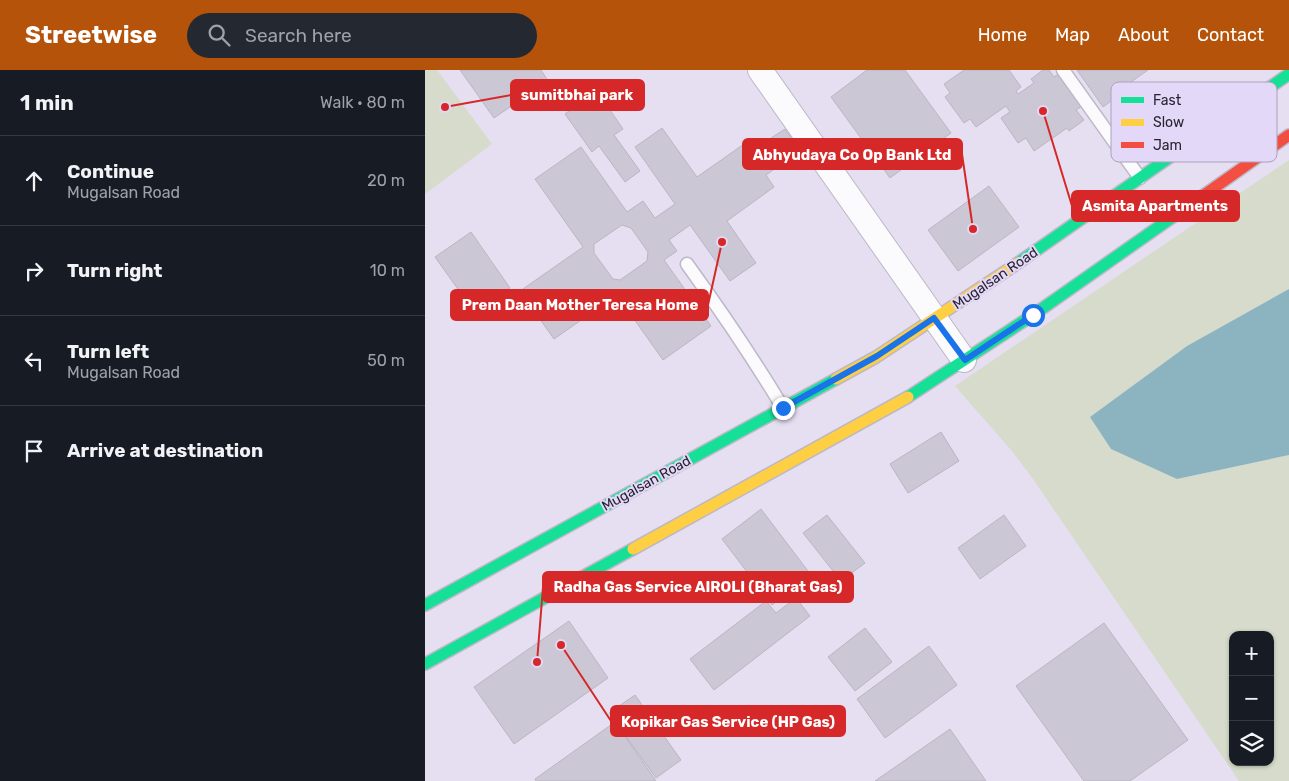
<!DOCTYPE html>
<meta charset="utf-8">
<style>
:root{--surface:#171b24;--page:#242831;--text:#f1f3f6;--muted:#9ea1a6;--line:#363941;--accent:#b45309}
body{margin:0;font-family:Rubik,sans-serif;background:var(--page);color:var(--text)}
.controls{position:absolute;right:15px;bottom:15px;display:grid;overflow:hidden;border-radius:10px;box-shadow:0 1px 4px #0004}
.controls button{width:45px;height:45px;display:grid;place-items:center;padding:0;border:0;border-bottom:1px solid var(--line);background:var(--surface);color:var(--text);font:25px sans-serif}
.stop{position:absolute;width:15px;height:15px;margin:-11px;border:4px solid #1a73e8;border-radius:50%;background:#fff}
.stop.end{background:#1a73e8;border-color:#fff;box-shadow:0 1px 5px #0008}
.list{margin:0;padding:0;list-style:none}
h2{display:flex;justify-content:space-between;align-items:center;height:65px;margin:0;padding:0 20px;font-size:21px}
h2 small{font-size:16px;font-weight:400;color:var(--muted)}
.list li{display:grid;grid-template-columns:32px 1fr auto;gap:15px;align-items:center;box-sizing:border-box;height:90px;padding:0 20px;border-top:1px solid var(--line)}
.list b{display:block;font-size:19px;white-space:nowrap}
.list p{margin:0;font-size:16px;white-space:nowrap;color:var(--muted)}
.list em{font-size:16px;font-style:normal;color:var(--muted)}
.icon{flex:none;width:28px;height:28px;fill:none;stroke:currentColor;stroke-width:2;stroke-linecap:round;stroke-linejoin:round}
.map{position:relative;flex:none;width:864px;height:711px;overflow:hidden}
header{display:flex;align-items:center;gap:30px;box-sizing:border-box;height:70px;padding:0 25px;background:var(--accent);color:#fff}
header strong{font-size:24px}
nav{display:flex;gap:28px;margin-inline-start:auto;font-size:18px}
.search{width:350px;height:45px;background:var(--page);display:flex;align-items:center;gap:12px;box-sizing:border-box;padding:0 18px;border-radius:28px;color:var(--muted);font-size:19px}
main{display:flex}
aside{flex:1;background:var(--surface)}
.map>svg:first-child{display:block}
.green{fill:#d6dbcb;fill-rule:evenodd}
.water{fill:#8cb4c0}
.building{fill:#ccc7d5;stroke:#bab5c3;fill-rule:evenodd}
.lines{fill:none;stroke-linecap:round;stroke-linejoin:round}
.lane-casing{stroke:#bdb8c6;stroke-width:15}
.street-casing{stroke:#bdb8c6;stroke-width:26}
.fast-casing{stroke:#bdb8c6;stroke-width:14}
.slow-casing{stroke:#bdb8c6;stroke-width:14}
.jam-casing{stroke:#bdb8c6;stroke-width:14}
.lane{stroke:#fbfafd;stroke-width:12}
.street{stroke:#fbfafd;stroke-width:24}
.fast{stroke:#16e098;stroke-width:11}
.slow{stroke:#ffcf43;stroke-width:11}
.jam{stroke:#f24e42;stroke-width:11}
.route{stroke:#1a73e8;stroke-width:6}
.labels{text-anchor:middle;stroke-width:4;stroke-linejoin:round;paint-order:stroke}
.street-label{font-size:14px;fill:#28242f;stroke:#e3d8f8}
.key{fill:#e3d8f8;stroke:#aba2bc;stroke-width:1}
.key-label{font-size:14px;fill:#28242f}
.leader{fill:none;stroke:#d62828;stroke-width:2}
.callout-dot{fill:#d62828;stroke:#e3d8f8;stroke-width:2}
.callout{fill:#d62828;stroke:#d62828;stroke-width:2}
.callout-label{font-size:15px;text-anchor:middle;font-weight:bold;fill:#fff}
</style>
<header>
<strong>Streetwise</strong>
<div class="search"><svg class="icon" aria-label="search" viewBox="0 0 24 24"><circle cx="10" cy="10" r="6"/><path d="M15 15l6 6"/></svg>Search here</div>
<nav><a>Home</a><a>Map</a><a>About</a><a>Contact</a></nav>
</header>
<main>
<aside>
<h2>1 min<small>Walk · 80 m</small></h2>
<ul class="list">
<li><svg class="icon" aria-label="ahead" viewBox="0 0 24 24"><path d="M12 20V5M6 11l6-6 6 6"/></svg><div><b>Continue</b><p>Mugalsan Road</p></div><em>20 m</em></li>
<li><svg class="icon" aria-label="right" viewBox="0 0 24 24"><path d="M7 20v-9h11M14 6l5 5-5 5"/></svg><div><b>Turn right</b></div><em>10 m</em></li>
<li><svg class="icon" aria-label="left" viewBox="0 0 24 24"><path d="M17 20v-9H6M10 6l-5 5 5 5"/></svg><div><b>Turn left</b><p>Mugalsan Road</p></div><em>50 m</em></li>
<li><svg class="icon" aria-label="arrive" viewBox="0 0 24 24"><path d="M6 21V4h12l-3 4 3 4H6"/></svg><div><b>Arrive at destination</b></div></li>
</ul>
</aside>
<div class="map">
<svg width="864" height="711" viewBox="0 0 864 711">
<rect width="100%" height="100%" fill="#e5dff1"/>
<path class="green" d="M 0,0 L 12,0 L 67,74 L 0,124 Z
M 864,90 L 864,219 L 762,276 L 665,347 L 752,409 L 864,385 L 864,711 L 814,711 L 608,409 L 587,381 L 530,316 ZM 808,565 L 845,565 L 845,692 L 808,692 Z"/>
<path class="water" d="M 864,219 L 864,385 L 752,409 L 686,379 L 665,347 L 762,276 Z"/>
<path class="building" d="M 35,0 L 116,0 L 123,11 L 69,48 Z
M 442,0 L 480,0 L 526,63 L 465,108 L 406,27 Z
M 539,0 L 584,0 L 596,17 L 591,21 L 593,24 L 609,13 L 606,9 L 618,0 L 624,0 L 629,7 L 635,3 L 657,36 L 651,40 L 659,50 L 644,61 L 642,58 L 609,81 L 601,68 L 593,73 L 576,48 L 585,42 L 581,36 L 551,57 L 545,49 L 539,53 L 520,27 L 525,23 L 519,14 Z
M 652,0 L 723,0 L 696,19 L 698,22 L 678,37 Z
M 172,21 L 198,59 L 189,65 L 215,101 L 200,112 L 174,76 L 167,82 L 140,44 Z
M 237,58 L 272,107 L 319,74 L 328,88 L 349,73 L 346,68 L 360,59 L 379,87 L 365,97 L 361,91 L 341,105 L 349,117 L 302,151 L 331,193 L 305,211 L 265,155 L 244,170 L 252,181 L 239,190 L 286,256 L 238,290 L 192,225 L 129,269 L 95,221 L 158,177 L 110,109 L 156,77 L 202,142 L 218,131 L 230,148 L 250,134 L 210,77 ZM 197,155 L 206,158 L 223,182 L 222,191 L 195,210 L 188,209 L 169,183 L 169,174 Z
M 564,116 L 594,157 L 533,201 L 503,160 Z
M 46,162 L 85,218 L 50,243 L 10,187 Z
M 516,362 L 534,391 L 483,423 L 465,394 Z
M 336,439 L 386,505 L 347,535 L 297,469 Z
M 402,445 L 440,493 L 416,511 L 378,463 Z
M 579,445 L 601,476 L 555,509 L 533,478 Z
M 371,528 L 385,546 L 289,620 L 265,589 L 341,531 L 351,543 Z
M 144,551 L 183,608 L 89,674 L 49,617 Z
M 679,553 L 763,670 L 705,711 L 659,711 L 591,616 Z
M 440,558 L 467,592 L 430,621 L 403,587 Z
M 504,576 L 532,615 L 460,668 L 432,629 Z
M 210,625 L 256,690 L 231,708 L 184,643 Z
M 190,652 L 231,711 L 111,711 L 110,709 Z
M 525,659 L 561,711 L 450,711 Z"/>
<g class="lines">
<defs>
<path id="lane" d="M 638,0 L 715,108
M 262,194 C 296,241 328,288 358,338"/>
<path id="street" d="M 335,0 L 539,290"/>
<path id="fast" d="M 593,193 L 864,4
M 483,327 L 608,245 L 779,125
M 0,535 L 411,309
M 0,594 L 208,479"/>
<path id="slow" d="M 411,309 L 451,287 L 593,193
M 208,479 L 483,327"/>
<path id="jam" d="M 779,125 L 864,65"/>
</defs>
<use href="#lane" class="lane-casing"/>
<use href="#street" class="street-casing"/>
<use href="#fast" class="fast-casing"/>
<use href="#slow" class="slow-casing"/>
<use href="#jam" class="jam-casing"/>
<use href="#lane" class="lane"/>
<use href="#street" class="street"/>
<use href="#fast" class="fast"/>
<use href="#slow" class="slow"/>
<use href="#jam" class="jam"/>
</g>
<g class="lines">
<path class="route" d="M 358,338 L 452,286 L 509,248 L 540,290 L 608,245"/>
</g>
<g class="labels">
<g class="street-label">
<text transform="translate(570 208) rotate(-34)" y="5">Mugalsan Road</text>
<text transform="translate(221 413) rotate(-29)" y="5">Mugalsan Road</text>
</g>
</g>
<rect x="686" y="12" width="166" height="80" rx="8" class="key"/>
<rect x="696" y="27" width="23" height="6" fill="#16e098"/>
<rect x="696" y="49" width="23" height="7" fill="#ffcf43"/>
<rect x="696" y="72" width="23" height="6" fill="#f24e42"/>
<g class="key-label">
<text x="728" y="35">Fast</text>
<text x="728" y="57">Slow</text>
<text x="728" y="80">Jam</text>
</g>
<path class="leader" d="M20 37L86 25M548 159L537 84M618 41L647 136M297 172L283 235M112 592L118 517M136 575L186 651"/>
<g class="callout-dot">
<circle cx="20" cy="37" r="5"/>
<circle cx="548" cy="159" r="5"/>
<circle cx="618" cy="41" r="5"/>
<circle cx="297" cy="172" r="5"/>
<circle cx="112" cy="592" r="5"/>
<circle cx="136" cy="575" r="5"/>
</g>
<g class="callout">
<rect x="86" y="10" width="133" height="30" rx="5"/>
<rect x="318" y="69" width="219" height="30" rx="5"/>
<rect x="647" y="121" width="167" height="30" rx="5"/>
<rect x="26" y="220" width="257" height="30" rx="5"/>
<rect x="118" y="502" width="310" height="30" rx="5"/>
<rect x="186" y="636" width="234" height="30" rx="5"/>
</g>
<g class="callout-label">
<text x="152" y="30">sumitbhai park</text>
<text x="427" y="90">Abhyudaya Co Op Bank Ltd</text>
<text x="730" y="141">Asmita Apartments</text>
<text x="155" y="240">Prem Daan Mother Teresa Home</text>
<text x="273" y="522">Radha Gas Service AIROLI (Bharat Gas)</text>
<text x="303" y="657">Kopikar Gas Service (HP Gas)</text>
</g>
</svg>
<div class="controls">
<button>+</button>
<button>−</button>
<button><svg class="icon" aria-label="layers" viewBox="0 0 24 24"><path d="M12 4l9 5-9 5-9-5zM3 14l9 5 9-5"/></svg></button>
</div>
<div class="stop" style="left:608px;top:245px"></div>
<div class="stop end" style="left:358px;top:338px"></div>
</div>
</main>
